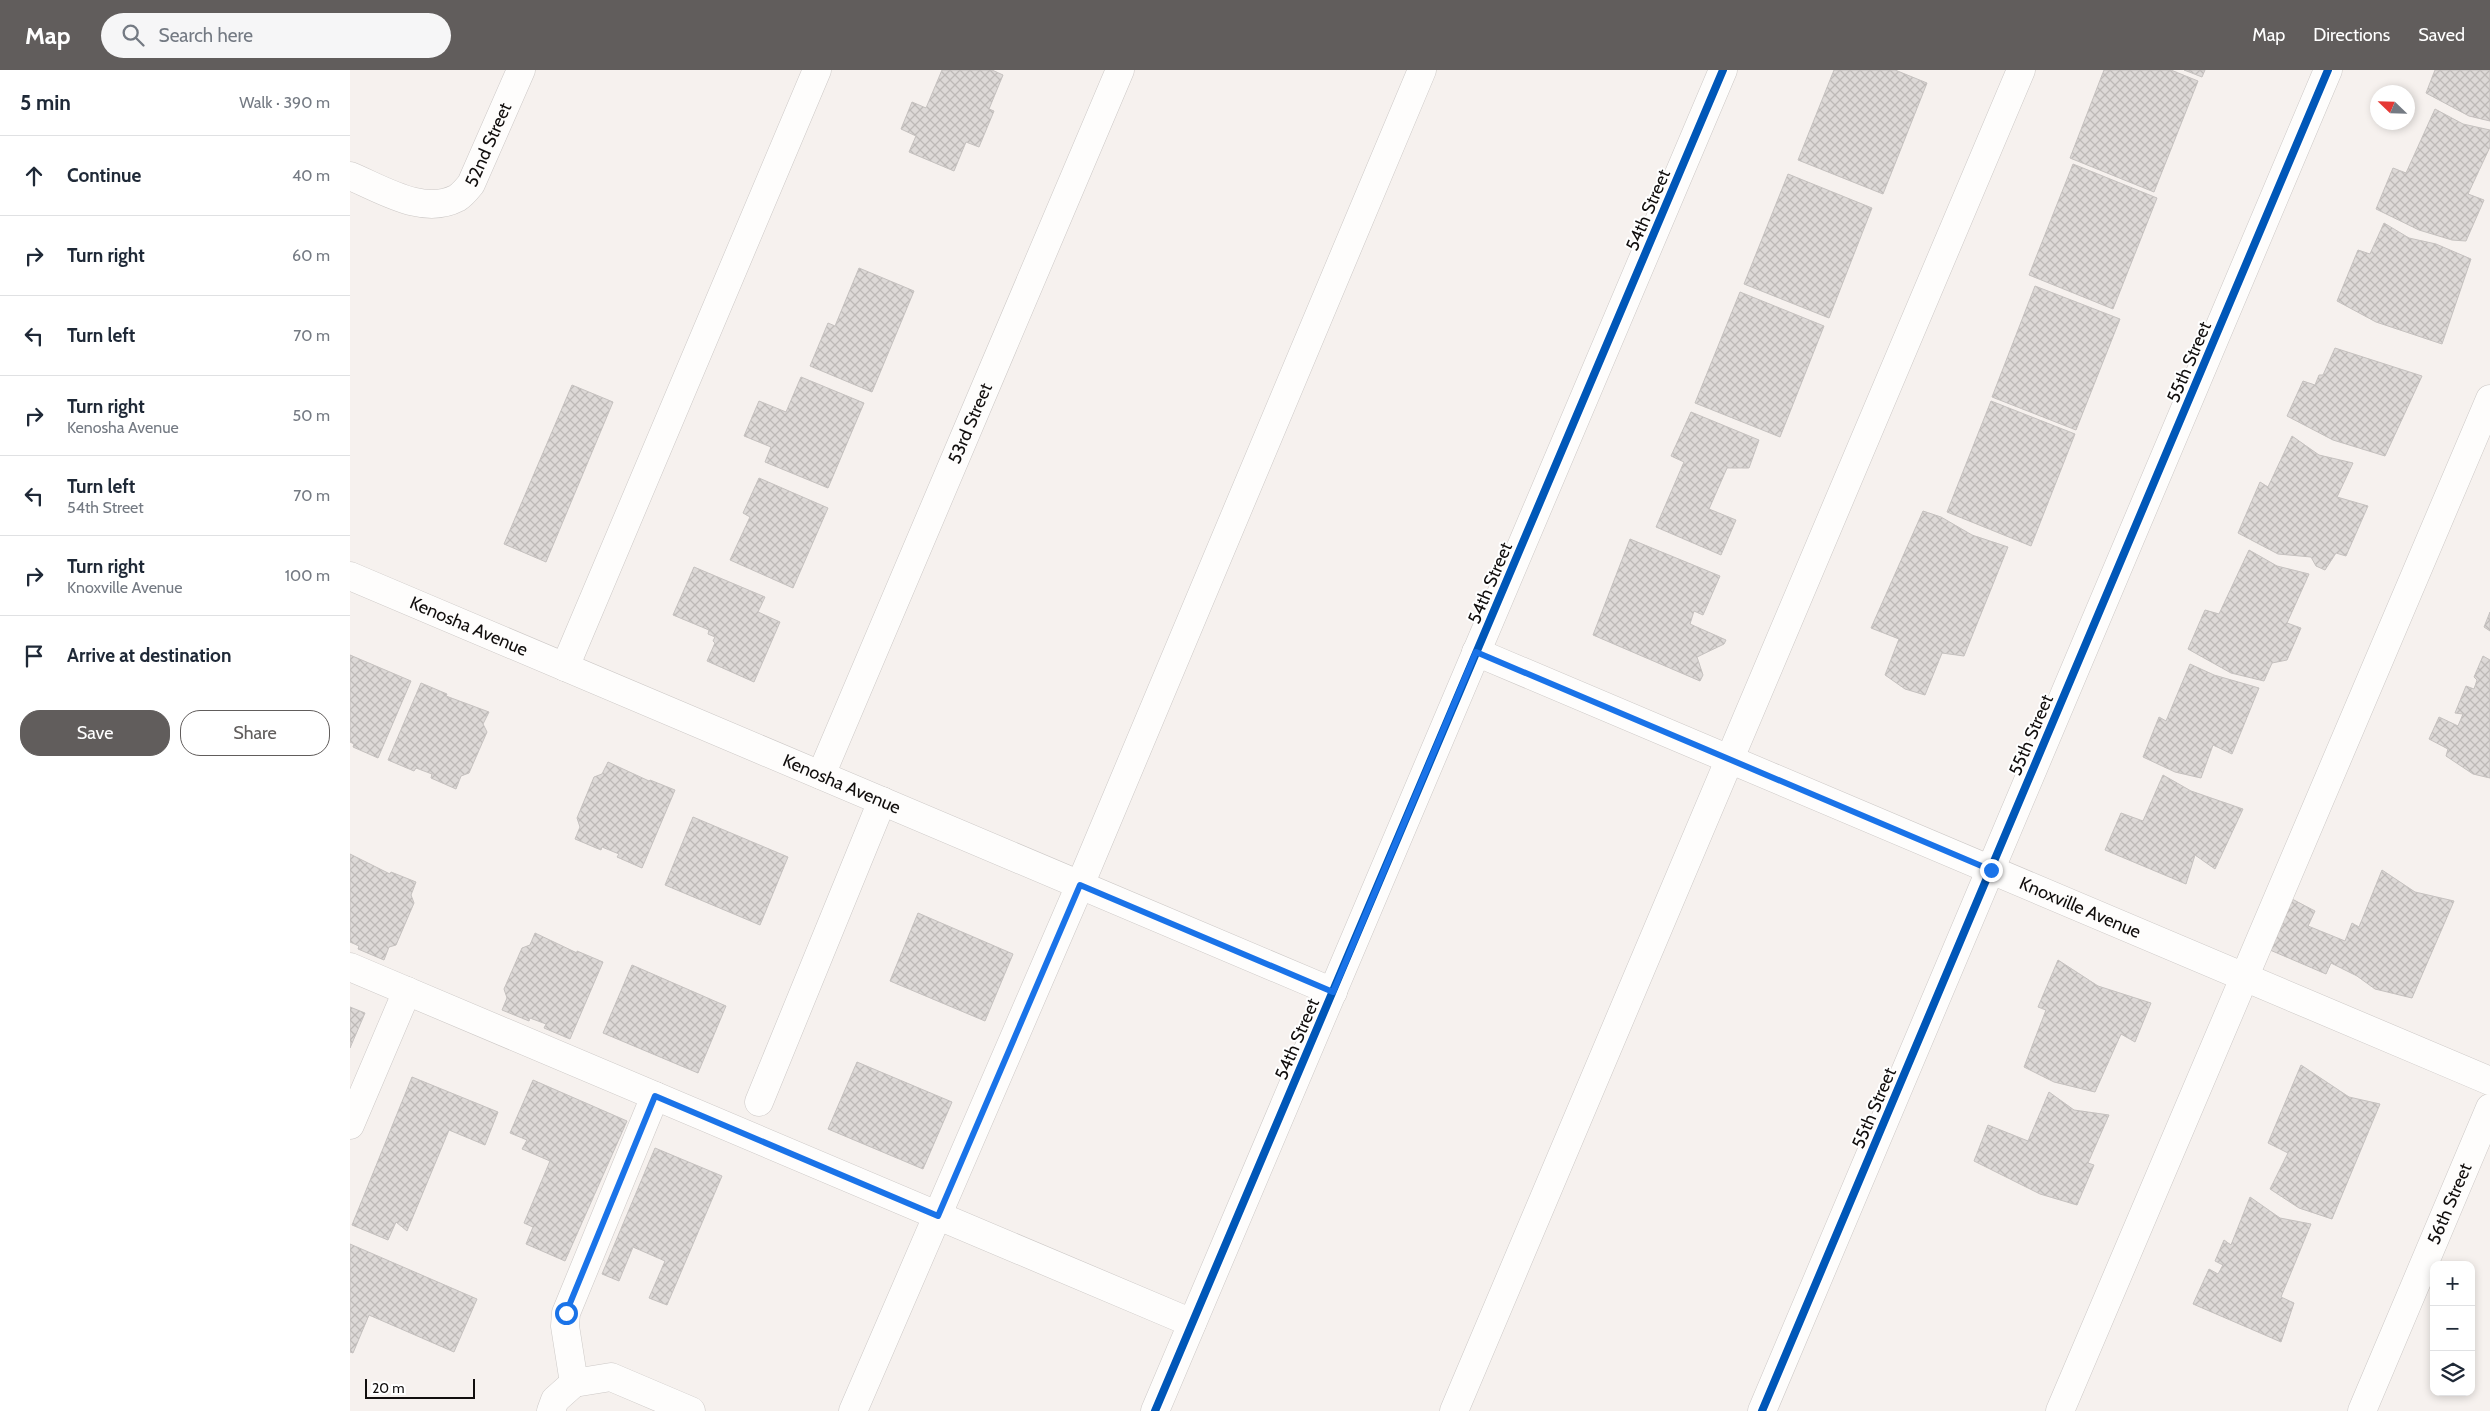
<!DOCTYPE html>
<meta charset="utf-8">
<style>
:root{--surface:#fff;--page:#f6f6f7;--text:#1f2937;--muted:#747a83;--line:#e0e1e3;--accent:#615d5c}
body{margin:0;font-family:Cabin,sans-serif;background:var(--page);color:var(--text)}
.controls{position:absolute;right:15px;bottom:15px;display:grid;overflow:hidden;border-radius:10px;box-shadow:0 2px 8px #0003}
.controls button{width:45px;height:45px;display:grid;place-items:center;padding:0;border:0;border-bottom:1px solid var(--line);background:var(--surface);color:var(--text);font:25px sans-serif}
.compass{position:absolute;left:2020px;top:15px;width:45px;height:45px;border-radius:50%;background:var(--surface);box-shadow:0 2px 8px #0003;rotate:293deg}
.scale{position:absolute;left:15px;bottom:12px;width:110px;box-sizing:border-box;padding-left:5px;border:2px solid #110e0d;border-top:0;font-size:14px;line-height:18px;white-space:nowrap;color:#110e0d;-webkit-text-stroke:4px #fff;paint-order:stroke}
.stop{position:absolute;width:15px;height:15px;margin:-11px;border:4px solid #1a73e8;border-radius:50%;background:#fff}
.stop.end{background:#1a73e8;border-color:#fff;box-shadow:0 1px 5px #0008}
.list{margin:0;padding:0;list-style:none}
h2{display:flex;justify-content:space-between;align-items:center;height:65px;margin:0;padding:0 20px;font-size:21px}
h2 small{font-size:16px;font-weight:400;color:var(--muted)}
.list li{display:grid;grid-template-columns:32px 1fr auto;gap:15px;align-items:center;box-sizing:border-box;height:80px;padding:0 20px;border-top:1px solid var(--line)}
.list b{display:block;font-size:19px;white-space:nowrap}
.list p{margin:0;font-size:16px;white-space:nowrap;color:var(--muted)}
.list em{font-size:16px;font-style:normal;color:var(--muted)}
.actions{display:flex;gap:10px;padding:15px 20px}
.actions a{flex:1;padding:11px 0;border:1px solid var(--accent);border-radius:20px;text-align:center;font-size:18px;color:var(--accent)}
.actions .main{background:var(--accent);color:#fff}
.icon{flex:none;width:28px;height:28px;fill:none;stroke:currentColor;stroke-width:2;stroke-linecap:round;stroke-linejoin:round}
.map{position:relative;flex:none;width:2140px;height:1341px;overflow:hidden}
header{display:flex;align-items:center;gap:30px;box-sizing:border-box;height:70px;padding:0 25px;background:var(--accent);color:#fff}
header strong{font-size:24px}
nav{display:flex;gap:28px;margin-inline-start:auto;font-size:18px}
.search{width:350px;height:45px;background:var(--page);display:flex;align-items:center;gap:12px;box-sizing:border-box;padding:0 18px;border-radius:28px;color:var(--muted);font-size:19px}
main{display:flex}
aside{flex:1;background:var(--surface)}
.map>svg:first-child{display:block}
.building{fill:url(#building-cross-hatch);stroke:#c5c1bf}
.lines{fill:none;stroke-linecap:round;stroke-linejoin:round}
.minor-casing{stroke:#ccc8c6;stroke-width:29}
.minor{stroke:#fefdfc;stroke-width:28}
.cycleway-casing{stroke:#fff;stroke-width:11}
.cycleway{stroke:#0057b8;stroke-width:8}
.route{stroke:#1a73e8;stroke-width:6}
.labels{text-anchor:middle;stroke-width:4;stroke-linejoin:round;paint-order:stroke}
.street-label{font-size:18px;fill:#110e0d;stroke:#fff}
</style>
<header>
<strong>Map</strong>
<div class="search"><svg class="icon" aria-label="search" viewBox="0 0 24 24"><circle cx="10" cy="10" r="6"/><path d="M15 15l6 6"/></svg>Search here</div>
<nav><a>Map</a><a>Directions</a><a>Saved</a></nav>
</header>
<main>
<aside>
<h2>5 min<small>Walk · 390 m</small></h2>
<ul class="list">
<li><svg class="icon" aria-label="ahead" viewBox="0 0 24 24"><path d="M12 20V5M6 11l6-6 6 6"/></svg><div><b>Continue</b></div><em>40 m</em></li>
<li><svg class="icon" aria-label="right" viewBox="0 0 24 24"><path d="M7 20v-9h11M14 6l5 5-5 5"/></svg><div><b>Turn right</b></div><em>60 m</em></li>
<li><svg class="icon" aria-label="left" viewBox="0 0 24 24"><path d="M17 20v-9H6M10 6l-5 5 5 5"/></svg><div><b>Turn left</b></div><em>70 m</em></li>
<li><svg class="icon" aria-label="right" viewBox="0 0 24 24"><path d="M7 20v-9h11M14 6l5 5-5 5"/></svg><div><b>Turn right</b><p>Kenosha Avenue</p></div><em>50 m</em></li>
<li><svg class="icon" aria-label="left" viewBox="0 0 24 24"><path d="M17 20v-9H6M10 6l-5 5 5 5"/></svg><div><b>Turn left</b><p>54th Street</p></div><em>70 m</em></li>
<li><svg class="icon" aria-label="right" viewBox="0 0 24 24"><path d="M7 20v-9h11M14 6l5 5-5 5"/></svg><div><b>Turn right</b><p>Knoxville Avenue</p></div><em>100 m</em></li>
<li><svg class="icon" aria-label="arrive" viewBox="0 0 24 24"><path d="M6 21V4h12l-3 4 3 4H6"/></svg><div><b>Arrive at destination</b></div></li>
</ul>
<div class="actions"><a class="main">Save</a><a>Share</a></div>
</aside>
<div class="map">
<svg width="2140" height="1341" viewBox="0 0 2140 1341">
<defs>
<pattern id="building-cross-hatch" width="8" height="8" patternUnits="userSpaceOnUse" patternTransform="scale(1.25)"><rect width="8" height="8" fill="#ddd9d7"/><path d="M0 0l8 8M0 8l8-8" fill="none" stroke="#bdb9b7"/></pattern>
</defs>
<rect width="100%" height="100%" fill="#f6f1ee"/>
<path class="building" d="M 592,0 L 642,0 L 653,5 L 639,39 L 644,41 L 629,77 L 616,72 L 604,101 L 559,82 L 566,66 L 551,59 L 562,32 L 576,38 Z
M 1484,0 L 1545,0 L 1577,13 L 1533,124 L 1448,90 Z
M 1754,0 L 1821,0 L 1848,11 L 1804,122 L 1720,88 Z
M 1834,0 L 1855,0 L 1852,7 Z
M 2085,0 L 2140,0 L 2140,51 L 2119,46 L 2076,23 Z
M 2085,39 L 2113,54 L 2140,60 L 2140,77 L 2118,124 L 2134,130 L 2116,171 L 2102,170 L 2069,160 L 2026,139 L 2043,98 L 2056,103 Z
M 1723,94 L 1807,128 L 1763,239 L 1679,205 Z
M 1438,104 L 1522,138 L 1479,248 L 1394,214 Z
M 2034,153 L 2059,168 L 2086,174 L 2121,189 L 2092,274 L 2026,252 L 1987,231 L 2008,180 L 2020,184 Z
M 509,198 L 564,221 L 522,322 L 460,296 L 478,253 L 485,256 Z
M 1685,216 L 1770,249 L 1726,360 L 1642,327 Z
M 1390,222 L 1474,256 L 1430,367 L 1345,333 Z
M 1985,278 L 2072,306 L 2035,386 L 1983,370 L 1937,346 L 1953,311 L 1965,315 L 1969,305 L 1973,305 Z
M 451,307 L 514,333 L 478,418 L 415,392 L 421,377 L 394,366 L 409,331 L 436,342 Z
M 222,315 L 263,332 L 196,492 L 154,474 Z
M 1641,331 L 1725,364 L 1681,476 L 1597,442 Z
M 1341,342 L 1409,370 L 1399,398 L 1377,398 L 1359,439 L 1386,450 L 1371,485 L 1306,457 L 1334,392 L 1321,386 Z
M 1942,366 L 1969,385 L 2003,393 L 1987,427 L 2018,436 L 1996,486 L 1986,483 L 1975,500 L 1966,496 L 1961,487 L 1928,484 L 1888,463 L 1910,412 L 1918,417 Z
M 409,408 L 478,438 L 443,518 L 380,490 L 400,447 L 393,443 Z
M 1573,441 L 1591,447 L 1622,465 L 1658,477 L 1614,586 L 1592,583 L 1575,625 L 1555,619 L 1535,605 L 1549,569 L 1521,558 Z
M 1280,469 L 1370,506 L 1353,545 L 1344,541 L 1340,554 L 1376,570 L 1374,574 L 1347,587 L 1353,605 L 1350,611 L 1243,565 Z
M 1899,480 L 1927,496 L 1959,504 L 1937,553 L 1951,558 L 1937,590 L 1922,593 L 1914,611 L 1881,603 L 1838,579 L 1855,540 L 1869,544 Z
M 344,497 L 415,527 L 408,542 L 430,552 L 404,612 L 357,591 L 365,573 L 363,571 L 365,567 L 358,564 L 359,560 L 323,545 Z
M 2140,542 L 2140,561 L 2134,557 Z
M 0,585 L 61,611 L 28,688 L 3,677 L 4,674 L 0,672 Z
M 2133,586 L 2140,590 L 2140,708 L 2123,704 L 2096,686 L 2098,679 L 2079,669 L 2089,647 L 2108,656 L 2113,644 L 2105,643 L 2116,616 L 2124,619 L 2127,610 L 2124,607 Z
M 1840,594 L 1864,605 L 1909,618 L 1882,684 L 1863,675 L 1851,708 L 1825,702 L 1793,687 L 1809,647 L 1816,651 Z
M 71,613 L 97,624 L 96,626 L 139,642 L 133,654 L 137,662 L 119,703 L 111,706 L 106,719 L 81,708 L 82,704 L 66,698 L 64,701 L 38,690 Z
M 258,692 L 299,711 L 300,710 L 325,720 L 292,798 L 267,787 L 269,784 L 252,777 L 251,780 L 225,769 L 230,757 L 227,748 L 244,707 L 252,704 Z
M 1813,705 L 1841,721 L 1893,739 L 1865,799 L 1845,785 L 1836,814 L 1755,780 L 1771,743 L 1793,751 Z
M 343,747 L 438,787 L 410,855 L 315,815 Z
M 0,784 L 40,804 L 41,802 L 66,812 L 61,825 L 64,833 L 46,875 L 39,877 L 34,890 L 8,879 L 9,876 L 0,872 Z
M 2032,800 L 2065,822 L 2104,831 L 2062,928 L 2025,919 L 2007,906 L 1981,893 L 1976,904 L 1920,880 L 1942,829 L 1965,841 L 1958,856 L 1995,871 L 2002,853 L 2009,857 Z
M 568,843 L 663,884 L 635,951 L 540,911 Z
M 185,863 L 227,883 L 227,881 L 253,892 L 220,969 L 194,958 L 196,954 L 180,948 L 179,951 L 152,940 L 157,928 L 154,919 L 172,878 L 180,875 Z
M 1708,890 L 1748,916 L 1801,933 L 1785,972 L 1771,964 L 1745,1022 L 1704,1012 L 1674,997 L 1696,940 L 1688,937 Z
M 282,895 L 376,936 L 348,1003 L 253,963 Z
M 0,937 L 15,943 L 0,978 Z
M 507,992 L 602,1032 L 573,1099 L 478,1059 Z
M 1951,995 L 1999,1027 L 2030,1034 L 1982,1149 L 1949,1138 L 1920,1119 L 1938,1083 L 1918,1073 Z
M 62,1007 L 148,1042 L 135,1075 L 99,1060 L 57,1161 L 46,1152 L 38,1170 L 2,1155 Z
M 183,1010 L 277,1051 L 215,1191 L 176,1174 L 183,1157 L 174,1153 L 200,1091 L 172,1079 L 177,1070 L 160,1063 Z
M 1699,1022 L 1724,1040 L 1759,1045 L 1738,1093 L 1744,1095 L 1727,1135 L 1690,1124 L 1624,1091 L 1638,1055 L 1678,1071 Z
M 305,1078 L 372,1106 L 317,1235 L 299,1228 L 315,1191 L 283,1177 L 269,1211 L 252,1204 Z
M 1900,1127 L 1930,1148 L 1961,1154 L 1931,1227 L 1944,1233 L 1931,1272 L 1843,1234 L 1859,1199 L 1868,1204 L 1873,1195 L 1865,1191 L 1874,1170 L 1881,1175 Z
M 0,1174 L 127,1229 L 104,1282 L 19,1245 L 3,1283 L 0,1282 Z"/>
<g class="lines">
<defs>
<g id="minor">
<path id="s1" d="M 0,106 C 32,119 73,146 107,128 C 112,125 117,119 121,114 L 171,0"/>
<path id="s2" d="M 0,506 L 983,922"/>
<path id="s3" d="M 1126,582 L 2140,1011"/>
<path d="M 215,597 L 467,0"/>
<path id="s4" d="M 471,705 L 770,0"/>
<path d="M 0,897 L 842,1253"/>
<path d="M 409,1032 L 532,731"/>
<path d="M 0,1055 L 57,921"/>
<path d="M 224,1313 L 215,1256 L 216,1243 L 305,1026"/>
<path d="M 224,1313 L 261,1307 L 341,1341"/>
<path d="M 201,1341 L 205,1330 L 224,1313"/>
<path d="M 503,1341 L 730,815 L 1072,0"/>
<path d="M 805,1341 L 1373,0"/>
<path d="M 1104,1341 L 1671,0"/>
<path d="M 1412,1341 L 1978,0"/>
<path d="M 1710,1341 L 2140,329"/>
<path id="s5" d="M 2012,1341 L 2140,1038"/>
</g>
</defs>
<use href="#minor" class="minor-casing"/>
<use href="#minor" class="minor"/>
<defs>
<path id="cycleway" d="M 805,1341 L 1373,0
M 1412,1341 L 1978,0"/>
</defs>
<use href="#cycleway" class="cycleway-casing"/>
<use href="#cycleway" class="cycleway"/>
</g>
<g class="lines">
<path class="route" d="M 216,1243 L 305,1026 L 588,1146 L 730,815 L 983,922 L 1126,582 L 1641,800"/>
</g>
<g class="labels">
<g class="street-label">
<text dy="6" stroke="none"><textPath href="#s1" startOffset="176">52nd Street</textPath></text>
<text transform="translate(1298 140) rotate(-67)" y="6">54th Street</text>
<text transform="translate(1839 292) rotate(-67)" y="6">55th Street</text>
<text dy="6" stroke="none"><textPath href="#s4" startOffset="382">53rd Street</textPath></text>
<text transform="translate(1140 513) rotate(-67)" y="6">54th Street</text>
<text dy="6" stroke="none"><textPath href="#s2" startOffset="129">Kenosha Avenue</textPath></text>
<text transform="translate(1681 665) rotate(-67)" y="6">55th Street</text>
<text dy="6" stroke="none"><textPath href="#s2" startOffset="534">Kenosha Avenue</textPath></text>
<text dy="6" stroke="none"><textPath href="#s3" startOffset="656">Knoxville Avenue</textPath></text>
<text transform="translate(947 969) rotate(-67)" y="6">54th Street</text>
<text transform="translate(1524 1038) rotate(-67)" y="6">55th Street</text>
<text dy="6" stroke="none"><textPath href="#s5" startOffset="225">56th Street</textPath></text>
</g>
</g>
</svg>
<div class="controls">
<button>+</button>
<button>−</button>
<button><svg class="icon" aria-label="layers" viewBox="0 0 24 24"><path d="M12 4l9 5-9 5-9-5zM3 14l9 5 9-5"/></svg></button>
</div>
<svg class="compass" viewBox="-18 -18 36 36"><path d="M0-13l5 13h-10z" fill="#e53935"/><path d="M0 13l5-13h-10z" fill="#747a83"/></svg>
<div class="scale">20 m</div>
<div class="stop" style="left:216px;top:1243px"></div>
<div class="stop end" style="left:1641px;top:800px"></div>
</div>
</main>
